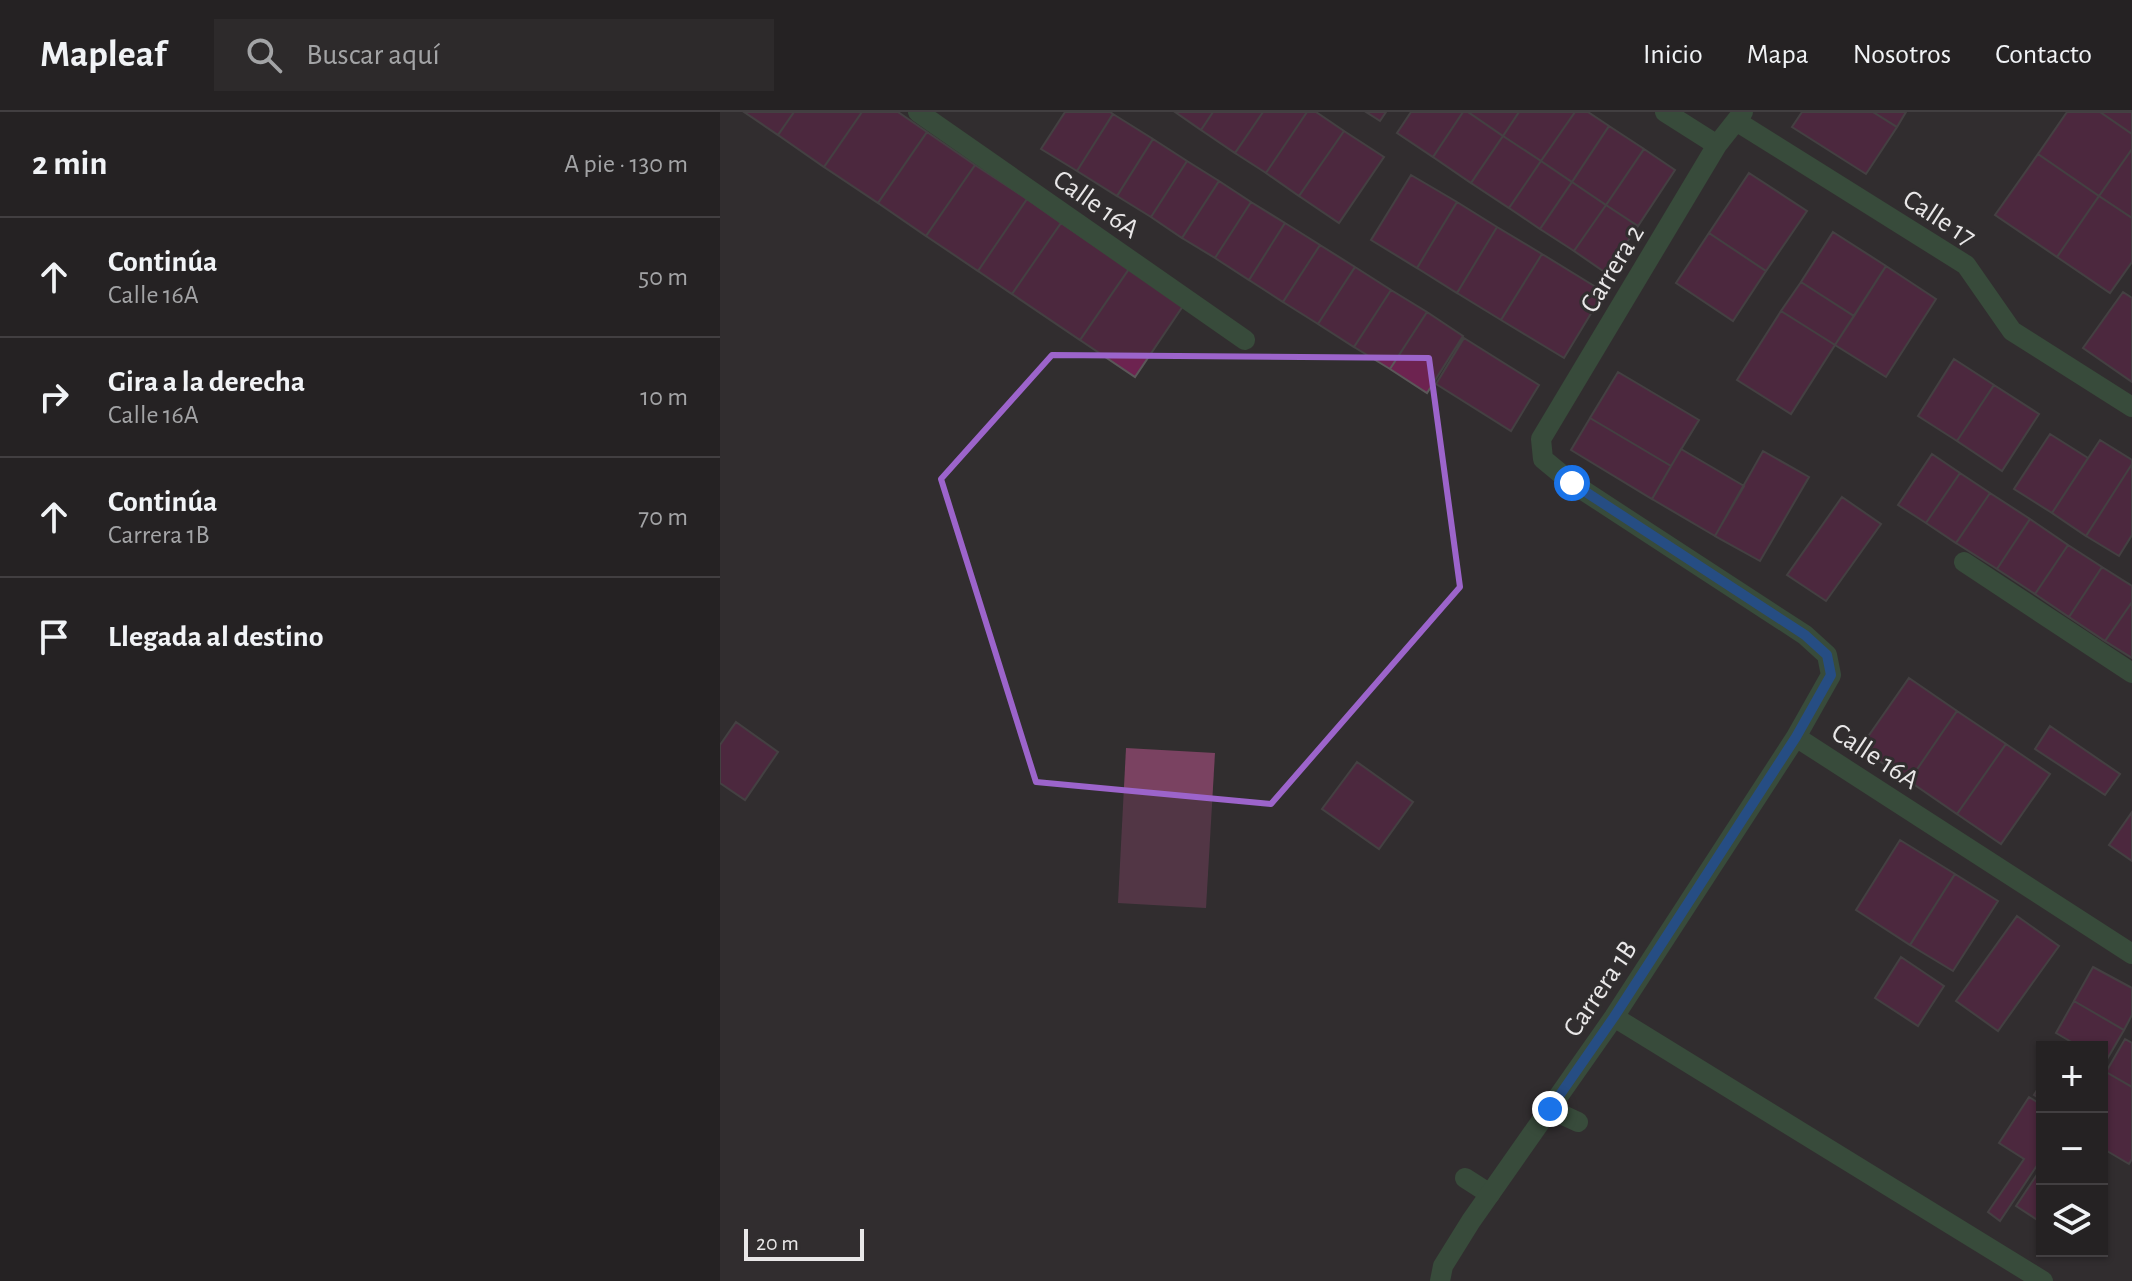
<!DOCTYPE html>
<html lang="es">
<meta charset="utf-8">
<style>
:root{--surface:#252223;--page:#2d2a2b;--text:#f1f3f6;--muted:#a3a4a6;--line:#423f41}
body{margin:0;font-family:"Alegreya Sans",sans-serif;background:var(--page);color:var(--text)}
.controls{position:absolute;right:24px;bottom:24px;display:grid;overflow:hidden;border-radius:0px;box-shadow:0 2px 6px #0004}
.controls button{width:72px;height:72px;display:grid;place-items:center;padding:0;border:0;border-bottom:2px solid var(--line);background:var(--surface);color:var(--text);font:40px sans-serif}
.scale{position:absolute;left:24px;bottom:20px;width:120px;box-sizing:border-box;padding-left:8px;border:4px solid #e9e7e8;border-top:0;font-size:22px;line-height:28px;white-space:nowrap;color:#e9e7e8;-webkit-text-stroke:6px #312e2f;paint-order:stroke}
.stop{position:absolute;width:24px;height:24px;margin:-18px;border:6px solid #1a73e8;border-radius:50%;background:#fff}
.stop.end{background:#1a73e8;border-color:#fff;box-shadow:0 2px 8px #0008}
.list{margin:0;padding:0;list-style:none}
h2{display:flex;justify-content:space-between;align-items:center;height:104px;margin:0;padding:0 32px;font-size:34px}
h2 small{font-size:26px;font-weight:400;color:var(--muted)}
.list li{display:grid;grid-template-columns:52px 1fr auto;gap:24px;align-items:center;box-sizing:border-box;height:120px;padding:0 32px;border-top:2px solid var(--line)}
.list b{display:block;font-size:30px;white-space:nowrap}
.list p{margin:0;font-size:26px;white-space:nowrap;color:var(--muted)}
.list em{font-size:26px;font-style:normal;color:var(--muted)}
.icon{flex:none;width:44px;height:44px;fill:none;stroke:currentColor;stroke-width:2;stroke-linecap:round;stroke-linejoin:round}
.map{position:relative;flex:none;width:1412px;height:1169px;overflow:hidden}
header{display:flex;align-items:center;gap:48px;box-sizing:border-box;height:112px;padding:0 40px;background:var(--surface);border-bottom:2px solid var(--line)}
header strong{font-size:38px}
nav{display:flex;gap:44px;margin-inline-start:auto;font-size:28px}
.search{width:560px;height:72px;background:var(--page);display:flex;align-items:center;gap:20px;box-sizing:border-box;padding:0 28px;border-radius:0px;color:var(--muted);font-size:30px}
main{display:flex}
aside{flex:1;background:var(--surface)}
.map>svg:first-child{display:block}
.green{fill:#7a4261}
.building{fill:#6d2350;stroke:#5b5759;stroke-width:2}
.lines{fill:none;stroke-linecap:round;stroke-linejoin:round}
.lane{stroke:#406f49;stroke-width:20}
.street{stroke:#406f49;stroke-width:20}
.route{stroke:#1a73e8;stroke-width:10}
.marked{fill:none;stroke:#9c64cb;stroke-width:6;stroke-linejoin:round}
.labels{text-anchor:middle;stroke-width:6;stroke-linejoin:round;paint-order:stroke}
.street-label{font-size:28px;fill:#e9e7e8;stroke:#312e2f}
</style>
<header>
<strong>Mapleaf</strong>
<div class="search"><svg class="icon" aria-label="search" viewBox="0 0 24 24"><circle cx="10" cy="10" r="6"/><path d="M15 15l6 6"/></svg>Buscar aquí</div>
<nav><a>Inicio</a><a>Mapa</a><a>Nosotros</a><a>Contacto</a></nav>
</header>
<main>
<aside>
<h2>2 min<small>A pie · 130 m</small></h2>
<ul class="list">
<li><svg class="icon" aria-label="ahead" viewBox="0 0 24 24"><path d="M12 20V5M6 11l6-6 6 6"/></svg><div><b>Continúa</b><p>Calle 16A</p></div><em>50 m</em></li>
<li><svg class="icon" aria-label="right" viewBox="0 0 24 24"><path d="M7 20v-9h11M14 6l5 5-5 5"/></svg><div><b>Gira a la derecha</b><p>Calle 16A</p></div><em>10 m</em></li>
<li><svg class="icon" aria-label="ahead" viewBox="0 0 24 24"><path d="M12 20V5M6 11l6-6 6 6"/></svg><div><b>Continúa</b><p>Carrera 1B</p></div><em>70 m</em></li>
<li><svg class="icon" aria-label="arrive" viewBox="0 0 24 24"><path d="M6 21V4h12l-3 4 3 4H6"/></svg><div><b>Llegada al destino</b></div></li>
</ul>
</aside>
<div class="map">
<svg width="1412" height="1169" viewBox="0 0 1412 1169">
<rect width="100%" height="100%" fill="#312e2f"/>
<path class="green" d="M 406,636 L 495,641 L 486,796 L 398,791 Z"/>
<path class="building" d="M 24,0 L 74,0 L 58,23 Z
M 74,0 L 142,0 L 104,55 L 58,23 Z
M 142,0 L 178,0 L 207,20 L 158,91 L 104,55 Z
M 345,0 L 390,0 L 393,2 L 357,59 L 321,37 Z
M 455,0 L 493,0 L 481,18 Z
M 493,0 L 543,0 L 515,41 L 481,18 Z
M 543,0 L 587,0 L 546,61 L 515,41 Z
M 587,0 L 596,0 L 624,19 L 579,84 L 546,61 Z
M 646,0 L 666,0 L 660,9 Z
M 691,0 L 743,0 L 713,45 L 677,21 Z
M 743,0 L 748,0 L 783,24 L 751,71 L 713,45 Z
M 748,0 L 799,0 L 783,24 Z
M 799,0 L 855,0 L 821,49 L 783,24 Z
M 855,0 L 868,0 L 889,14 L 852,70 L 821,49 Z
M 1082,0 L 1153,0 L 1177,15 L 1146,62 L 1072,15 Z
M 1153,0 L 1186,0 L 1177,15 Z
M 1347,0 L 1380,0 L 1412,22 L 1412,37 L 1379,84 L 1318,42 Z
M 1380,0 L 1412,0 L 1412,22 Z
M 393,2 L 433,27 L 397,84 L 357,59 Z
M 889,14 L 924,37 L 886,93 L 852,70 Z
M 624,19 L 664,45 L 619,111 L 579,84 Z
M 207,20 L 255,53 L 206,124 L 158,91 Z
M 783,24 L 821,49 L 789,96 L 751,71 Z
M 433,27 L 467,49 L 431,105 L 397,84 Z
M 924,37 L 955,58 L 918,114 L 886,93 Z
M 1412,37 L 1412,106 L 1379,84 Z
M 1318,42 L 1379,84 L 1337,145 L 1275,103 Z
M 467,49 L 499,69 L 462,126 L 431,105 Z
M 821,49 L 852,70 L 820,117 L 789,96 Z
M 255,53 L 307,87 L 258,159 L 206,124 Z
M 1029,61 L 1087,99 L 1046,159 L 989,121 Z
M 691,63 L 737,90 L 697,156 L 651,128 Z
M 499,69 L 531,90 L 495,146 L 462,126 Z
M 852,70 L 886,93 L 854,139 L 820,117 Z
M 1379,84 L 1412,106 L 1412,150 L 1390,181 L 1337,145 Z
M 307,87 L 341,111 L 292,182 L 258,159 Z
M 531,90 L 565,111 L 529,168 L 495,146 Z
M 737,90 L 777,115 L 737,181 L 697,156 Z
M 886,93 L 918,114 L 886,161 L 854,139 Z
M 341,111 L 409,157 L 360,228 L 292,182 Z
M 565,111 L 600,133 L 563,190 L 529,168 Z
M 777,115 L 822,142 L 781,208 L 737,181 Z
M 1113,120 L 1166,154 L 1134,204 L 1081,170 Z
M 989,121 L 1046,159 L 1013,209 L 956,171 Z
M 600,133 L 635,155 L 598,212 L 563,190 Z
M 822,142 L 884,180 L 844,246 L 781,208 Z
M 1166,154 L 1216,187 L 1166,265 L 1115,233 Z
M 635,155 L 671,178 L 634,235 L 598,212 Z
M 409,157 L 463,194 L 415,265 L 360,228 Z
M 1081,170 L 1134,204 L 1115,233 L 1061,199 Z
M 671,178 L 707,200 L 670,257 L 634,235 Z
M 1403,180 L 1412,186 L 1412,270 L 1363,236 Z
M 1061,199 L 1115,233 L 1071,302 L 1017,268 Z
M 707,200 L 743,224 L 707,281 L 670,257 Z
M 744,226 L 819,273 L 791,319 L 716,272 Z
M 1234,247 L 1274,273 L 1237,329 L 1198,304 Z
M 898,260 L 979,308 L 951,354 L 870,306 Z
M 1274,273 L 1319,302 L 1282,359 L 1237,329 Z
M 870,306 L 951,354 L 932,387 L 851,338 Z
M 1330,322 L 1368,346 L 1332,401 L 1294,377 Z
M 1380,328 L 1412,348 L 1412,352 L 1366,424 L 1332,401 Z
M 961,337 L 1024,374 L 995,424 L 932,387 Z
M 1043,339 L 1089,365 L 1040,449 L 995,424 Z
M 1212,342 L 1240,361 L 1206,411 L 1178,393 Z
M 1412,352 L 1412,423 L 1399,444 L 1366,424 Z
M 1240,361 L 1270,381 L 1236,431 L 1206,411 Z
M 1270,381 L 1310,407 L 1277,457 L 1236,431 Z
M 1122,385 L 1161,412 L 1106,489 L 1067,463 Z
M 1310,407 L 1348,433 L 1315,482 L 1277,457 Z
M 1348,433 L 1382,455 L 1349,505 L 1315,482 Z
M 1382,455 L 1412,474 L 1412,490 L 1385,529 L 1349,505 Z
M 1412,490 L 1412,546 L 1385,529 Z
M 1189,566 L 1237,599 L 1189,669 L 1140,636 Z
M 1237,599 L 1286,632 L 1237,702 L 1189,669 Z
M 16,610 L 58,640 L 25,688 L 0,671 L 0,633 Z
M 1330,614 L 1400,662 L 1385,683 L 1315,637 Z
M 1286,632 L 1330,662 L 1281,732 L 1237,702 Z
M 637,650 L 693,690 L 659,737 L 602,697 Z
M 1412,700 L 1412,749 L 1389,733 Z
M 1180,728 L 1235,762 L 1190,833 L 1136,798 Z
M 1235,762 L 1278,789 L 1233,859 L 1190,833 Z
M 1297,804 L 1339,834 L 1278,919 L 1236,889 Z
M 1181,845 L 1224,874 L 1198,914 L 1155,886 Z
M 1373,855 L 1412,876 L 1412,903 L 1404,918 L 1354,889 Z
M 1354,889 L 1404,918 L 1386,949 L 1382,947 L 1382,935 L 1360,935 L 1336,921 Z
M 1405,927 L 1412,931 L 1412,975 L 1386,960 Z
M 1386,960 L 1412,975 L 1412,1047 L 1409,1052 L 1382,1036 L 1382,968 Z
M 1322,970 L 1322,988 L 1314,983 Z
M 1309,985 L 1322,993 L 1322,1059 L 1316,1055 L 1280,1109 L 1268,1100 L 1304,1047 L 1279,1031 Z
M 1318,1061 L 1322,1063 L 1322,1111 L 1296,1094 Z"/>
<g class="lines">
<path class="lane" d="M 830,997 L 858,1010
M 745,1066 L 770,1082"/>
<path class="street" d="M 198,0 L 525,228
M 945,0 L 997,33
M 1016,9 L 1246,153 L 1292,219 L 1412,295
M 1244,450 L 1412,561
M 1076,625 L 1412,842
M 894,905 L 1323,1169
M 720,1169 L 723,1154 L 751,1109 L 894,905 L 1076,625 L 1111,563 L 1107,543 L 1085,523 L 852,371 L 823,347 L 821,327 L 997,33 L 1023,0"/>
</g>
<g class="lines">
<path class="route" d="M 830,997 L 894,905 L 1076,625 L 1111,563 L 1107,543 L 1085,523 L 852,371"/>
</g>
<path d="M0 0H1412V1169H0ZM 332,243 L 709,246 L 740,475 L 551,692 L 316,670 L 221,367 Z" fill="#312e2f" fill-opacity=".55" fill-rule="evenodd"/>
<path class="marked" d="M 332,243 L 709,246 L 740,475 L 551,692 L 316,670 L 221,367 Z"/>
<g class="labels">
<g class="street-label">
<text transform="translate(377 91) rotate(35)" y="10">Calle 16A</text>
<text transform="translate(1220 105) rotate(33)" y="10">Calle 17</text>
<text transform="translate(891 156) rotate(-59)" y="10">Carrera 2</text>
<text transform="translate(1156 643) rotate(33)" y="10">Calle 16A</text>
<text transform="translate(879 876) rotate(-56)" y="10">Carrera 1B</text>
</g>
</g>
</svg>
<div class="controls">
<button>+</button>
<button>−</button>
<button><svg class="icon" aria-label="layers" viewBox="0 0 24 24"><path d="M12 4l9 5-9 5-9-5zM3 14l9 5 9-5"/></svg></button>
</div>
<div class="scale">20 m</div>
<div class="stop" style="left:852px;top:371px"></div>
<div class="stop end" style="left:830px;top:997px"></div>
</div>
</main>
